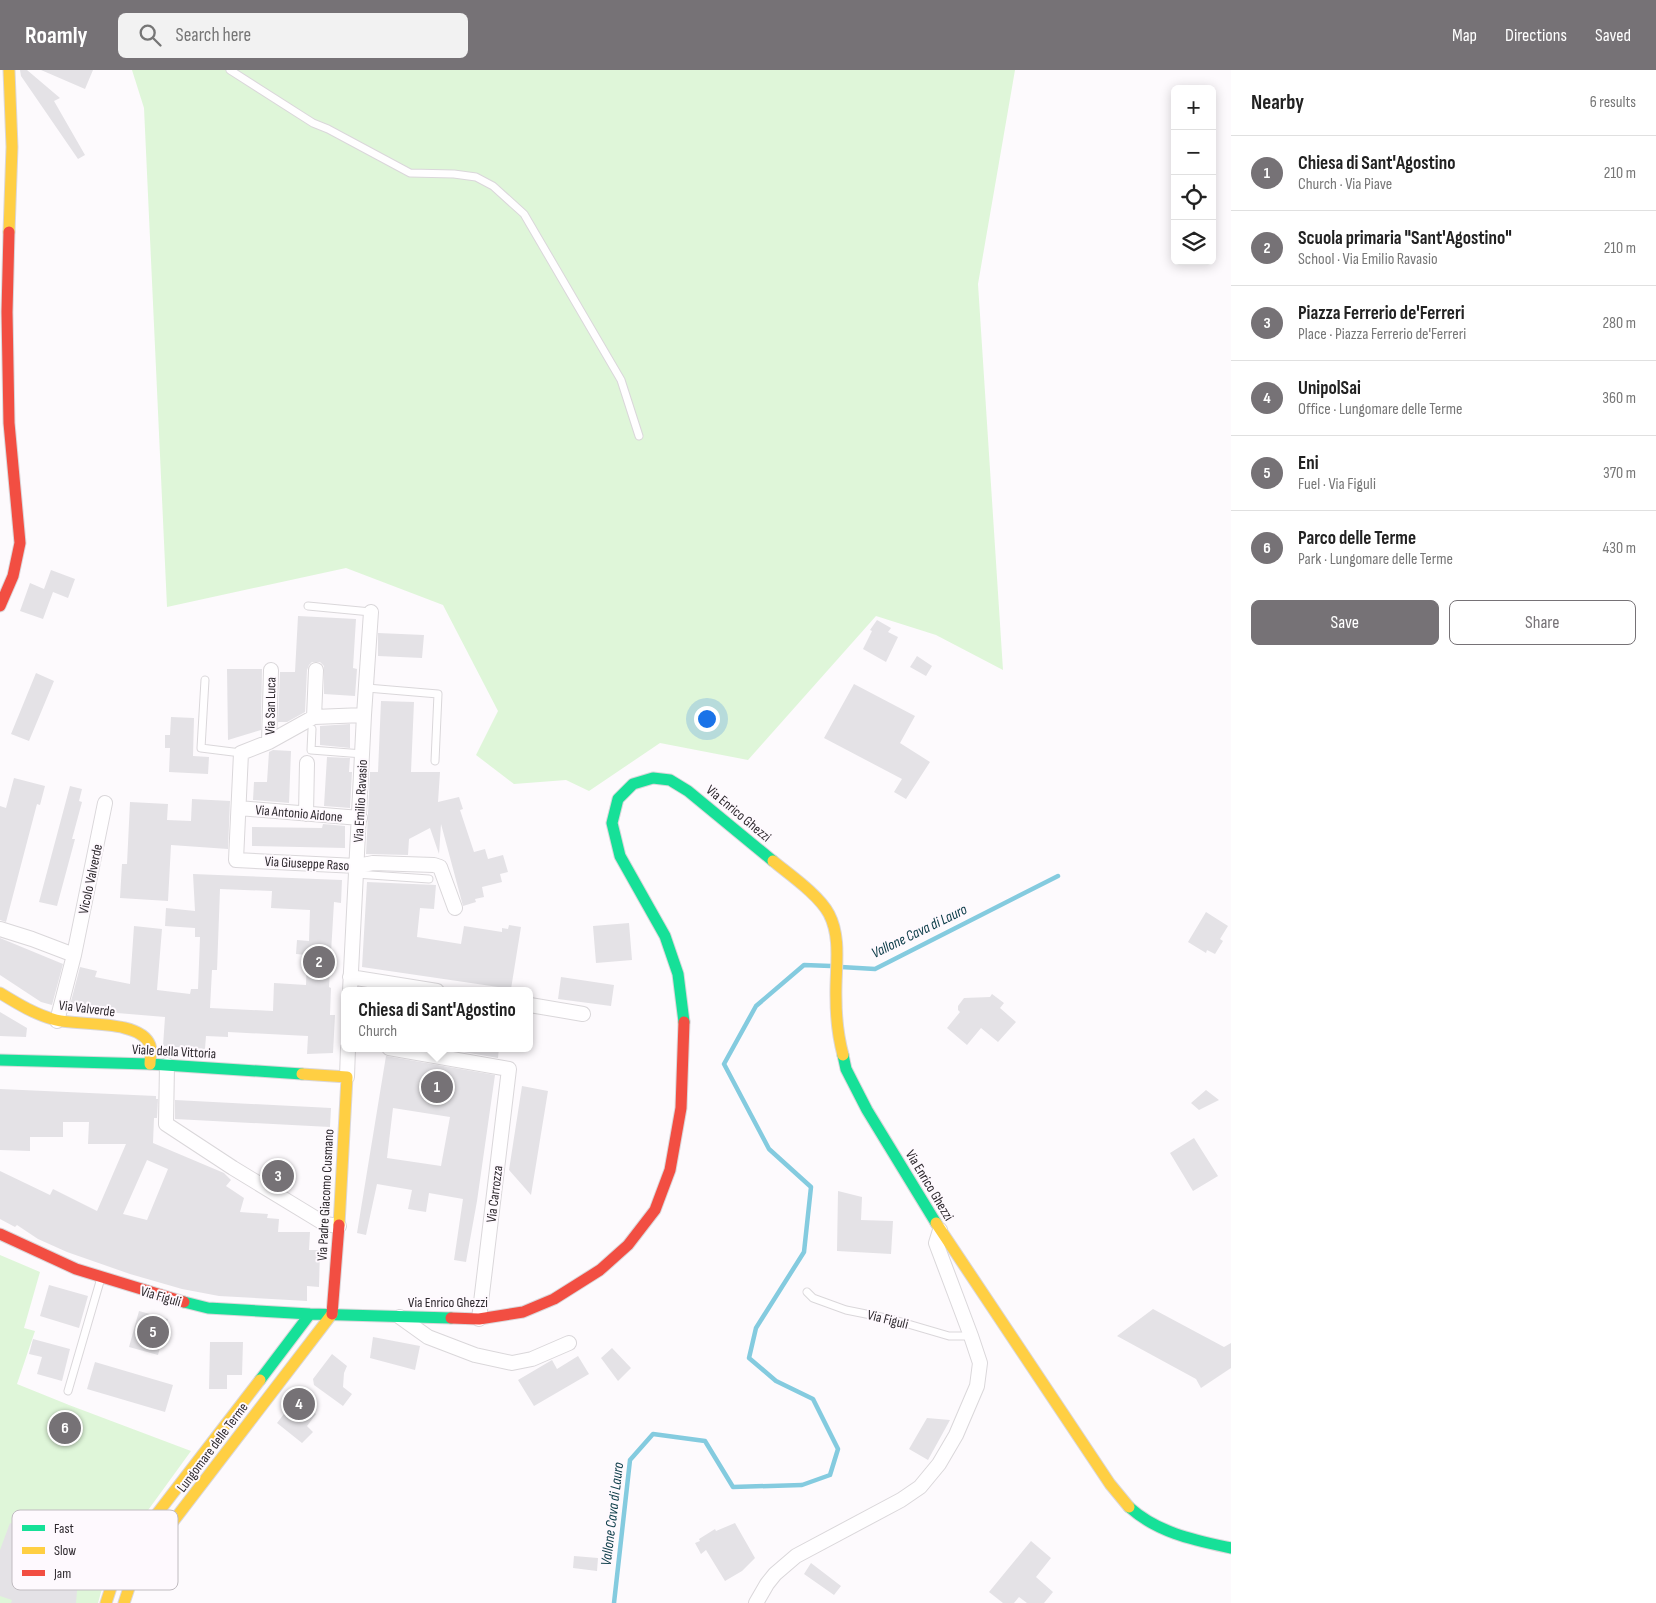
<!DOCTYPE html>
<meta charset="utf-8">
<style>
:root{--surface:#fff;--page:#f2f2f2;--text:#222;--muted:#767676;--line:#e0e0e0;--accent:#767276}
body{margin:0;font-family:"Sofia Sans Condensed",sans-serif;background:var(--page);color:var(--text)}
.controls{position:absolute;right:15px;top:15px;display:grid;overflow:hidden;border-radius:8px;box-shadow:0 2px 12px #0003}
.controls button{width:45px;height:45px;display:grid;place-items:center;padding:0;border:0;border-bottom:1px solid var(--line);background:var(--surface);color:var(--text);font:25px sans-serif}
.you{position:absolute;left:706px;top:648px;width:18px;height:18px;margin:-12px;border:4px solid #fff;border-radius:50%;background:#1a73e8;box-shadow:0 0 0 8px #1a73e833}
.badge{display:grid;place-items:center;width:32px;height:32px;border-radius:50%;background:var(--accent);color:#fff;font-size:16px;font-weight:700}
.pin{position:absolute;translate:-50% -50%;border:2px solid #fff;box-shadow:0 1px 5px #0006}
.popup{position:absolute;left:341px;top:917px;width:192px;height:65px;box-sizing:border-box;display:grid;place-content:center;border-radius:8px;background:var(--surface);filter:drop-shadow(0 1px 4px #0005);font-size:16px;white-space:nowrap;color:var(--muted)}
.popup b{font-size:19px;color:var(--text)}
.popup::after{content:'';position:absolute;left:50%;top:100%;margin-left:-10px;border:10px solid transparent;border-top-color:var(--surface)}
.list{margin:0;padding:0;list-style:none}
h2{display:flex;justify-content:space-between;align-items:center;height:65px;margin:0;padding:0 20px;font-size:21px}
h2 small{font-size:16px;font-weight:400;color:var(--muted)}
.list li{display:grid;grid-template-columns:32px 1fr auto;gap:15px;align-items:center;box-sizing:border-box;height:75px;padding:0 20px;border-top:1px solid var(--line)}
.list b{display:block;font-size:19px;white-space:nowrap}
.list p{margin:0;font-size:16px;white-space:nowrap;color:var(--muted)}
.list em{font-size:16px;font-style:normal;color:var(--muted)}
.actions{display:flex;gap:10px;padding:15px 20px}
.actions a{flex:1;padding:11px 0;border:1px solid var(--accent);border-radius:8px;text-align:center;font-size:18px;color:var(--accent)}
.actions .main{background:var(--accent);color:#fff}
.icon{flex:none;width:28px;height:28px;fill:none;stroke:currentColor;stroke-width:2;stroke-linecap:round;stroke-linejoin:round}
.map{position:relative;flex:none;width:1231px;height:1533px;overflow:hidden}
header{display:flex;align-items:center;gap:30px;box-sizing:border-box;height:70px;padding:0 25px;background:var(--accent);color:#fff}
header strong{font-size:24px}
nav{display:flex;gap:28px;margin-inline-start:auto;font-size:18px}
.search{width:350px;height:45px;background:var(--page);display:flex;align-items:center;gap:12px;box-sizing:border-box;padding:0 18px;border-radius:8px;color:var(--muted);font-size:19px}
main{display:flex}
aside{flex:1;background:var(--surface)}
.map>svg:first-child{display:block}
.green{fill:#dff6d9}
.lines{fill:none;stroke-linecap:round;stroke-linejoin:round}
.stream{stroke:#84cbdf;stroke-width:4.5}
.building{fill:#e4e2e6;fill-rule:evenodd}
.lane-casing{stroke:#dad7da;stroke-width:9}
.street-casing{stroke:#dad7da;stroke-width:16}
.fast-casing{stroke:#dad7da;stroke-width:13}
.slow-casing{stroke:#dad7da;stroke-width:13}
.jam-casing{stroke:#dad7da;stroke-width:13}
.lane{stroke:#fffeff;stroke-width:7}
.street{stroke:#fffeff;stroke-width:14}
.fast{stroke:#16e098;stroke-width:11}
.slow{stroke:#ffcf43;stroke-width:11}
.jam{stroke:#f24e42;stroke-width:11}
.labels{text-anchor:middle;stroke-width:4;stroke-linejoin:round;paint-order:stroke}
.street-label{font-size:14px;fill:#2e292e;stroke:#fef9fe}
.water-label{font-size:15px;font-style:italic;fill:#083945;stroke:#fef9fe}
.key{fill:#fef9fe;stroke:#c0bbc0;stroke-width:1}
.key-label{font-size:14px;fill:#2e292e}
</style>
<header>
<strong>Roamly</strong>
<div class="search"><svg class="icon" aria-label="search" viewBox="0 0 24 24"><circle cx="10" cy="10" r="6"/><path d="M15 15l6 6"/></svg>Search here</div>
<nav><a>Map</a><a>Directions</a><a>Saved</a></nav>
</header>
<main>
<div class="map">
<svg width="1231" height="1533" viewBox="0 0 1231 1533">
<rect width="100%" height="100%" fill="#fdfafd"/>
<path class="green" d="M 132,0 L 1015,0 L 978,214 L 1003,600 L 936,565 L 876,546 L 748,690 L 660,673 L 589,721 L 566,710 L 514,714 L 476,685 L 498,641 L 443,535 L 346,498 L 167,537 L 144,38 Z
M 0,1185 L 40,1202 L 24,1258 L 35,1261 L 17,1314 L 69,1335 L 191,1381 L 109,1494 L 98,1533 L 0,1533 Z"/>
<g class="lines">
<path class="stream" d="M 841,897 L 875,899 L 1058,806
M 614,1533 L 630,1390 L 653,1364 L 705,1371 L 733,1417 L 802,1415 L 830,1405 L 838,1379 L 813,1329 L 776,1311 L 749,1288 L 756,1258 L 804,1182 L 811,1117 L 769,1079 L 724,994 L 756,936 L 804,895 L 831,896"/>
</g>
<path class="building" d="M 20,0 L 27,0 L 60,28 L 54,31 L 85,85 L 78,89 L 21,6 Z
M 41,0 L 93,0 L 85,19 Z
M 51,500 L 75,509 L 68,528 L 53,522 L 43,549 L 20,541 L 30,513 L 44,519 Z
M 298,546 L 356,549 L 353,598 L 357,599 L 355,626 L 324,624 L 324,596 L 320,592 L 312,592 L 309,595 L 307,600 L 305,642 L 287,652 L 278,652 L 280,602 L 295,602 Z
M 877,550 L 891,558 L 888,562 L 898,567 L 886,592 L 863,579 L 872,561 L 870,560 Z
M 378,563 L 424,565 L 422,588 L 378,586 Z
M 917,586 L 932,596 L 926,606 L 910,597 Z
M 227,599 L 262,599 L 261,660 L 228,670 Z
M 36,603 L 54,611 L 29,671 L 11,664 Z
M 854,614 L 915,646 L 900,673 L 930,692 L 906,729 L 894,722 L 902,709 L 824,668 Z
M 381,631 L 414,632 L 411,702 L 440,702 L 438,732 L 459,727 L 463,739 L 460,740 L 474,782 L 485,779 L 488,789 L 503,785 L 508,802 L 500,804 L 502,812 L 482,817 L 484,827 L 475,829 L 476,832 L 463,836 L 441,754 L 439,784 L 430,758 L 409,769 L 408,785 L 366,784 L 370,702 L 378,702 Z
M 171,647 L 194,648 L 193,686 L 209,687 L 208,704 L 169,702 L 170,678 L 165,678 L 165,665 L 170,665 Z
M 350,654 L 350,678 L 320,675 L 320,656 Z
M 273,680 L 291,681 L 289,733 L 253,730 L 254,712 L 267,712 L 269,682 Z
M 327,687 L 350,688 L 349,702 L 352,702 L 350,738 L 324,736 Z
M 14,708 L 45,716 L 40,735 L 37,734 L 6,852 L 0,850 L 0,736 L 6,738 Z
M 70,716 L 82,719 L 79,731 L 82,732 L 72,769 L 75,769 L 57,836 L 39,832 Z
M 192,729 L 230,731 L 228,779 L 171,775 L 168,831 L 120,828 L 122,794 L 127,794 L 130,732 L 168,734 L 167,750 L 191,751 Z
M 323,754 L 345,756 L 345,778 L 252,776 L 252,757 L 322,758 Z
M 193,804 L 342,810 L 341,833 L 334,832 L 329,917 L 331,918 L 330,945 L 335,945 L 333,983 L 307,984 L 308,966 L 228,962 L 228,967 L 206,966 L 205,979 L 163,976 L 165,947 L 69,939 L 80,897 L 97,901 L 95,907 L 130,914 L 134,856 L 162,859 L 157,920 L 190,924 L 191,919 L 198,919 L 200,867 L 195,867 L 195,858 L 165,856 L 166,838 L 195,841 ZM 220,819 L 272,821 L 271,838 L 310,840 L 309,871 L 297,870 L 296,884 L 307,885 L 306,915 L 274,913 L 273,941 L 210,938 L 212,900 L 217,900 Z
M 367,812 L 436,815 L 434,839 L 420,838 L 417,867 L 461,874 L 464,856 L 502,862 L 502,858 L 508,859 L 509,855 L 521,857 L 511,919 L 362,897 Z
M 1206,842 L 1228,856 L 1220,869 L 1223,871 L 1215,884 L 1207,880 L 1206,883 L 1188,872 Z
M 629,853 L 632,890 L 596,893 L 593,856 Z
M 0,868 L 63,894 L 52,935 L 41,932 L 0,905 Z
M 561,907 L 614,915 L 611,936 L 558,929 Z
M 992,924 L 1004,933 L 1000,938 L 1016,952 L 998,972 L 981,958 L 967,975 L 947,958 L 960,942 L 958,940 L 958,936 L 964,928 L 990,927 Z
M 0,942 L 27,958 L 26,967 L 0,966 Z
M 441,978 L 499,978 L 498,988 Z
M 386,986 L 495,1005 L 477,1131 L 466,1192 L 454,1190 L 463,1129 L 429,1123 L 426,1142 L 408,1139 L 412,1120 L 377,1114 L 366,1165 L 357,1163 ZM 393,1038 L 450,1047 L 441,1096 L 387,1088 Z
M 522,1016 L 548,1021 L 531,1125 L 509,1100 Z
M 0,1019 L 156,1026 L 156,1029 L 158,1029 L 157,1048 L 154,1048 L 153,1073 L 224,1103 L 231,1110 L 226,1116 L 244,1128 L 240,1142 L 268,1144 L 267,1148 L 279,1149 L 278,1162 L 310,1162 L 309,1180 L 320,1180 L 319,1217 L 307,1216 L 307,1231 L 219,1226 L 182,1219 L 130,1204 L 67,1182 L 38,1169 L 17,1155 L 15,1157 L 0,1149 L 0,1101 L 50,1125 L 53,1119 L 97,1141 L 126,1074 L 88,1074 L 89,1052 L 63,1052 L 63,1067 L 30,1067 L 30,1081 L 0,1080 ZM 147,1090 L 168,1099 L 147,1150 L 123,1144 Z
M 1206,1020 L 1219,1030 L 1199,1040 L 1191,1033 Z
M 175,1030 L 331,1038 L 330,1057 L 175,1049 Z
M 1194,1068 L 1218,1106 L 1193,1121 L 1170,1083 Z
M 838,1121 L 862,1127 L 861,1150 L 893,1151 L 891,1184 L 837,1181 Z
M 49,1215 L 88,1226 L 79,1258 L 40,1246 Z
M 1153,1239 L 1224,1277 L 1231,1273 L 1231,1298 L 1201,1318 L 1196,1309 L 1117,1266 Z
M 139,1241 L 168,1249 L 158,1285 L 129,1277 Z
M 373,1267 L 420,1276 L 415,1300 L 370,1288 Z
M 33,1269 L 70,1279 L 62,1311 L 37,1304 L 42,1287 L 29,1284 Z
M 210,1272 L 243,1272 L 242,1305 L 227,1305 L 227,1319 L 209,1319 Z
M 612,1278 L 631,1298 L 618,1311 L 601,1288 Z
M 332,1284 L 347,1296 L 344,1303 L 343,1317 L 352,1324 L 343,1336 L 314,1315 L 313,1309 Z
M 578,1286 L 589,1304 L 534,1336 L 518,1310 L 552,1290 L 557,1299 Z
M 95,1292 L 173,1315 L 165,1342 L 87,1319 Z
M 297,1327 L 316,1344 L 307,1356 L 313,1362 L 302,1373 L 277,1353 Z
M 927,1348 L 950,1350 L 928,1390 L 909,1379 Z
M 10,1453 L 33,1461 L 31,1467 L 49,1474 L 63,1486 L 73,1502 L 77,1521 L 76,1533 L 11,1533 L 12,1530 L 0,1526 L 0,1480 Z
M 735,1453 L 755,1488 L 742,1501 L 725,1511 L 706,1480 L 701,1484 L 695,1473 L 700,1471 L 699,1469 L 715,1459 L 716,1461 Z
M 1031,1471 L 1051,1488 L 1036,1507 L 1053,1522 L 1044,1533 L 1027,1533 L 1019,1527 L 1014,1533 L 1003,1533 L 989,1522 Z
M 574,1486 L 598,1488 L 597,1501 L 573,1498 Z
M 811,1493 L 841,1516 L 834,1525 L 804,1504 Z"/>
<g class="lines">
<defs>
<path id="lane" d="M 230,0 L 313,53 L 328,59 L 410,103 L 454,104 L 476,107 L 493,116 L 524,144 L 621,310 L 639,366
M 308,536 L 371,542
M 205,610 L 201,678 L 241,683
M 367,618 L 438,624 L 435,691
M 312,659 L 311,680 L 363,684
M 356,804 L 429,809
M 807,1222 L 813,1228 L 846,1240 L 891,1249 L 949,1266 L 971,1266
M 68,1321 L 101,1208"/>
<path id="street" d="M 364,645 L 314,647 L 269,672 L 241,683 L 236,790 L 357,796 L 373,793 L 434,795 L 440,797 L 455,838
M 314,647 L 316,600
M 269,672 L 271,600
M 239,738 L 360,748
M 306,744 L 307,693
M 0,859 L 32,869 L 74,885
M 350,907 L 437,921
M 350,921 L 364,645 L 371,542
M 530,935 L 583,944
M 57,951 L 74,885 L 105,733
M 389,978 L 509,999 L 479,1249
M 167,995 L 166,1054 L 233,1098 L 325,1154 L 339,1156
M 347,1007 L 348,978
M 400,1247 L 428,1267 L 475,1285 L 512,1293 L 532,1289 L 569,1273
M 756,1533 L 767,1514 L 775,1504 L 796,1486 L 901,1430 L 920,1417 L 939,1394 L 956,1365 L 977,1316 L 980,1293 L 971,1266 L 936,1173 L 940,1160"/>
<path id="fast" d="M 684,952 L 678,904 L 665,866 L 620,786 L 612,753 L 618,729 L 633,714 L 653,708 L 670,710 L 688,721 L 773,791
M 843,985 L 846,999 L 867,1040 L 936,1153
M 0,990 L 150,994 L 302,1004
M 184,1232 L 208,1238 L 310,1244 L 451,1248
M 260,1310 L 310,1244
M 1129,1437 C 1158,1463 1194,1470 1231,1478"/>
<path id="slow" d="M 9,0 L 12,77 L 9,162
M 773,791 C 790,805 819,825 829,844 C 842,869 835,900 836,928 C 836,947 838,966 843,985
M 0,923 C 18,934 36,945 56,950 C 78,956 140,949 150,975 C 152,980 150,988 150,994
M 302,1004 L 347,1007 L 339,1155
M 936,1153 L 1110,1414 L 1129,1437
M 106,1533 L 117,1499 L 123,1488 L 260,1310
M 124,1533 L 133,1506 L 139,1496 L 332,1244"/>
<path id="jam" d="M 0,536 L 13,506 L 20,473 L 9,353 L 7,242 L 9,162
M 0,1164 L 76,1199 L 184,1232
M 332,1244 L 339,1155
M 451,1248 L 479,1249 L 523,1242 L 554,1229 L 600,1200 L 628,1175 L 655,1140 L 670,1100 L 681,1038 L 684,952"/>
</defs>
<use href="#lane" class="lane-casing"/>
<use href="#street" class="street-casing"/>
<use href="#fast" class="fast-casing"/>
<use href="#slow" class="slow-casing"/>
<use href="#jam" class="jam-casing"/>
<use href="#lane" class="lane"/>
<use href="#street" class="street"/>
<use href="#fast" class="fast"/>
<use href="#slow" class="slow"/>
<use href="#jam" class="jam"/>
</g>
<g class="labels">
<g class="street-label">
<text transform="translate(270 636) rotate(-89)" y="5">Via San Luca</text>
<text transform="translate(360 731) rotate(-87)" y="5">Via Emilio Ravasio</text>
<text transform="translate(299 743) rotate(5)" y="5">Via Antonio Aidone</text>
<text transform="translate(739 743) rotate(40)" y="5">Via Enrico Ghezzi</text>
<text transform="translate(307 793) rotate(3)" y="5">Via Giuseppe Raso</text>
<text transform="translate(90 809) rotate(-78)" y="5">Vicolo Valverde</text>
<text transform="translate(87 938) rotate(7)" y="5">Via Valverde</text>
<text transform="translate(174 981) rotate(3)" y="5">Viale della Vittoria</text>
<text transform="translate(930 1115) rotate(59)" y="5">Via Enrico Ghezzi</text>
<text transform="translate(494 1124) rotate(-83)" y="5">Via Carrozza</text>
<text transform="translate(325 1125) rotate(-87)" y="5">Via Padre Giacomo Cusmano</text>
<text transform="translate(161 1226) rotate(16)" y="5">Via Figuli</text>
<text x="448" y="1237">Via Enrico Ghezzi</text>
<text transform="translate(888 1249) rotate(14)" y="5">Via Figuli</text>
<text transform="translate(212 1377) rotate(-53)" y="5">Lungomare delle Terme</text>
</g>
<g class="water-label">
<text transform="translate(919 861) rotate(-26)" y="5">Vallone Cava di Lauro</text>
<text transform="translate(612 1444) rotate(-83)" y="5">Vallone Cava di Lauro</text>
</g>
</g>
<rect x="12" y="1440" width="166" height="80" rx="8" class="key"/>
<rect x="22" y="1455" width="23" height="6" fill="#16e098"/>
<rect x="22" y="1477" width="23" height="7" fill="#ffcf43"/>
<rect x="22" y="1500" width="23" height="6" fill="#f24e42"/>
<g class="key-label">
<text x="54" y="1463">Fast</text>
<text x="54" y="1485">Slow</text>
<text x="54" y="1508">Jam</text>
</g>
</svg>
<div class="controls">
<button>+</button>
<button>−</button>
<button><svg class="icon" aria-label="locate" viewBox="0 0 24 24"><circle cx="12" cy="12" r="6"/><path d="M12 2v4M12 18v4M2 12h4M18 12h4"/></svg></button>
<button><svg class="icon" aria-label="layers" viewBox="0 0 24 24"><path d="M12 4l9 5-9 5-9-5zM3 14l9 5 9-5"/></svg></button>
</div>
<div class="you"></div>
<div class="pin badge" style="left:437px;top:1017px">1</div>
<div class="popup"><b>Chiesa di Sant'Agostino</b>Church</div>
<div class="pin badge" style="left:319px;top:892px">2</div>
<div class="pin badge" style="left:278px;top:1106px">3</div>
<div class="pin badge" style="left:299px;top:1334px">4</div>
<div class="pin badge" style="left:153px;top:1262px">5</div>
<div class="pin badge" style="left:65px;top:1358px">6</div>
</div>
<aside>
<h2>Nearby<small>6 results</small></h2>
<ul class="list">
<li><span class="badge">1</span><div><b>Chiesa di Sant'Agostino</b><p>Church · Via Piave</p></div><em>210 m</em></li>
<li><span class="badge">2</span><div><b>Scuola primaria &quot;Sant'Agostino&quot;</b><p>School · Via Emilio Ravasio</p></div><em>210 m</em></li>
<li><span class="badge">3</span><div><b>Piazza Ferrerio de'Ferreri</b><p>Place · Piazza Ferrerio de'Ferreri</p></div><em>280 m</em></li>
<li><span class="badge">4</span><div><b>UnipolSai</b><p>Office · Lungomare delle Terme</p></div><em>360 m</em></li>
<li><span class="badge">5</span><div><b>Eni</b><p>Fuel · Via Figuli</p></div><em>370 m</em></li>
<li><span class="badge">6</span><div><b>Parco delle Terme</b><p>Park · Lungomare delle Terme</p></div><em>430 m</em></li>
</ul>
<div class="actions"><a class="main">Save</a><a>Share</a></div>
</aside>
</main>
